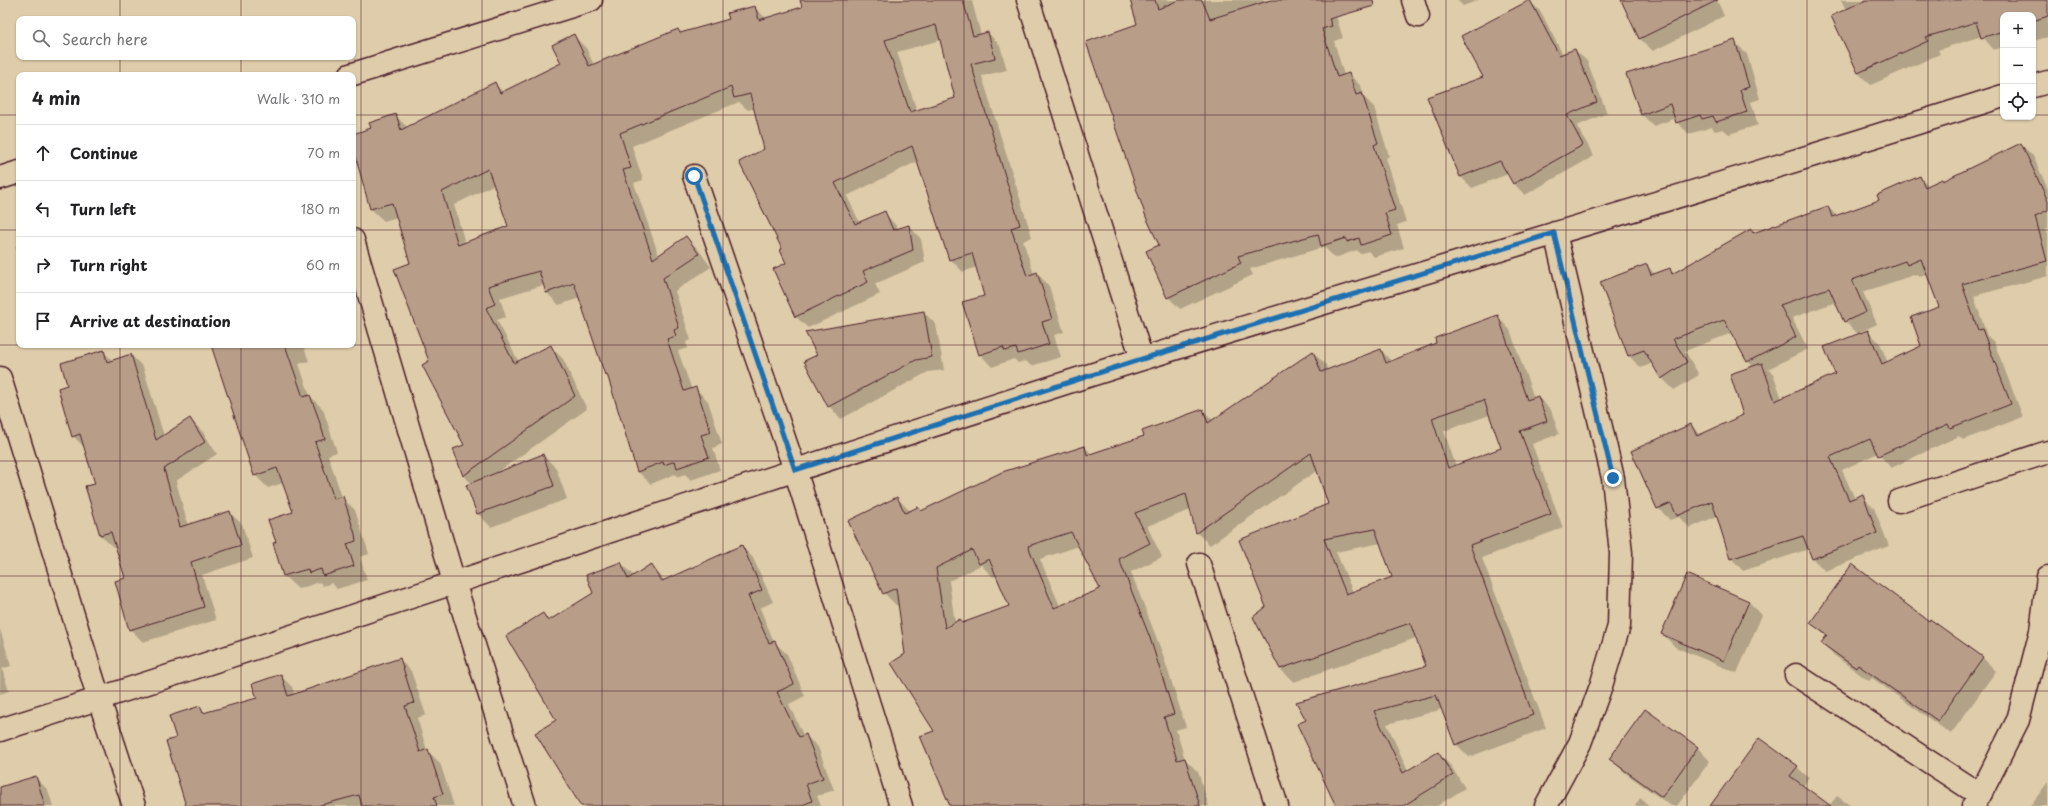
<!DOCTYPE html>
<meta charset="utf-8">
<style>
:root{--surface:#fff;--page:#f6f6f6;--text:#202124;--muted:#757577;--line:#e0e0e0}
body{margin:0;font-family:"Playpen Sans",sans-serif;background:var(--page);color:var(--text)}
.controls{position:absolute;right:12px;top:12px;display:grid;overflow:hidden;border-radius:8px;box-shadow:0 1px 3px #0004}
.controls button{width:36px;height:36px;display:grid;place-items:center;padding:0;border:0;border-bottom:1px solid var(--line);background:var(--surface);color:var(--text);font:20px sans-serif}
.stop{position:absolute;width:12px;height:12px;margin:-9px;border:3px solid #1f6fb2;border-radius:50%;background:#fff}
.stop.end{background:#1f6fb2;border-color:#fff;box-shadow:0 1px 4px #0008}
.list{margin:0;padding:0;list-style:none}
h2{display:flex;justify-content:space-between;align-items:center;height:52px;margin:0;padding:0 16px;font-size:17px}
h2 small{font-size:13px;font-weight:400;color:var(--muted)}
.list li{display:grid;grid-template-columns:26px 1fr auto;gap:12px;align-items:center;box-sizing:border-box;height:56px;padding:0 16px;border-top:1px solid var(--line)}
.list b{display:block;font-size:15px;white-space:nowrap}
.list em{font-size:13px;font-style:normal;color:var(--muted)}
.icon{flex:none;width:22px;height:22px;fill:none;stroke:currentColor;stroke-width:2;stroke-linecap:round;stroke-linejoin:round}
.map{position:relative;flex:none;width:2048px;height:806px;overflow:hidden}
.search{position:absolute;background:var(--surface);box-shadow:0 1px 3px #0004;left:16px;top:16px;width:340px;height:44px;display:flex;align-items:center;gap:10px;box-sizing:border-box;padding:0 14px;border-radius:8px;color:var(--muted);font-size:15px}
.panel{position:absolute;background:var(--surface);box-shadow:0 1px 3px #0004;left:16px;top:72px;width:340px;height:276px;border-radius:8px}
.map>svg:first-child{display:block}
.shadow{fill:#0003;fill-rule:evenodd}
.building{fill:#b89e89;stroke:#4a1f2b;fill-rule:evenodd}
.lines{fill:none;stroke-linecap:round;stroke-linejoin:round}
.street-casing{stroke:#4a1f2b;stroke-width:25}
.street{stroke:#dfccaa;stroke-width:22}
.route{stroke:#1f6fb2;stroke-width:5}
.grid{fill:none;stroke:#4a1f2b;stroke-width:1;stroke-opacity:0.55}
</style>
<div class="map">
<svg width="2048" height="806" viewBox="0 0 2048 806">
<rect width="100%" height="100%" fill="#dfccaa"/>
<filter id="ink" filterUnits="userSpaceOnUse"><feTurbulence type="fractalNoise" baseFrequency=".025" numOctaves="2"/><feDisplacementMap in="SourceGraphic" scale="8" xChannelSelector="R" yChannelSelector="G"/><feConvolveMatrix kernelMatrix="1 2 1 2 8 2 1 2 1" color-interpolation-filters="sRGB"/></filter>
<g filter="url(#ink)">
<path class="shadow" d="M 801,0 L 976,0 L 972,1 L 981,35 L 988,33 L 1000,45 L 1007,70 L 982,76 L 1032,237 L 1023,241 L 1034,274 L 1037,273 L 1049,286 L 1064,332 L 1054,335 L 1061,357 L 1031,366 L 1026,361 L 1018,363 L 1014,359 L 992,367 L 980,354 L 985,296 L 977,267 L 963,272 L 950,259 L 918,161 L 847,196 L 860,223 L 885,213 L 899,229 L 909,226 L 921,239 L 925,262 L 875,284 L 880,294 L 808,328 L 795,316 L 788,263 L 783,249 L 765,150 L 755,108 L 748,110 L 739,102 L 632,146 L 643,180 L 634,183 L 659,256 L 686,237 L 698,249 L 711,267 L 675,291 L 691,340 L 686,342 L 688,348 L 678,351 L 692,390 L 695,388 L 708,401 L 722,444 L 713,448 L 720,470 L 691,480 L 685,474 L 678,477 L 675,474 L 651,484 L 638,472 L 609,378 L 605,375 L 580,298 L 559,305 L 547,293 L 544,285 L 500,298 L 506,317 L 497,320 L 519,362 L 551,347 L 563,359 L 587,409 L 495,474 L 543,455 L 556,468 L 567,499 L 491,527 L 478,514 L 467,486 L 472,484 L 463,475 L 465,445 L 430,362 L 411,264 L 397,217 L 384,221 L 371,209 L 353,143 L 353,135 L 372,129 L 396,116 L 408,128 L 495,84 L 503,92 L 562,63 L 574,36 L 586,48 L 594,65 L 678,30 L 681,34 L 730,20 L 754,7 L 766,18 L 803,8 ZM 941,40 L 956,99 L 917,111 L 897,52 ZM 495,184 L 509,227 L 465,243 L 454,205 Z
M 1131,0 L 1331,0 L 1343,38 L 1334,41 L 1344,75 L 1349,74 L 1361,86 L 1365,98 L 1374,107 L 1389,156 L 1386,158 L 1406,222 L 1397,225 L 1404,248 L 1374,257 L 1368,251 L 1360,254 L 1357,250 L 1335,258 L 1324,247 L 1250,269 L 1253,275 L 1180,309 L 1168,297 L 1161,245 L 1138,24 Z
M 1457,0 L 1479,0 L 1463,6 Z
M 1623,0 L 1717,0 L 1724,16 L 1653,51 L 1639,38 Z
M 1841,0 L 2048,0 L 2048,37 L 2033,41 L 2033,15 L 2003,15 L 2003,47 L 1994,50 L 1982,36 L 1938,50 L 1940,54 L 1871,85 L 1858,73 L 1846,10 Z
M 1530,1 L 1541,12 L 1563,55 L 1575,50 L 1587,61 L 1607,113 L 1577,126 L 1594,156 L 1525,195 L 1514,184 L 1508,174 L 1472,188 L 1461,177 L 1429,97 L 1484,78 Z
M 1734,41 L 1747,54 L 1760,99 L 1751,102 L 1758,125 L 1729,134 L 1723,129 L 1715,131 L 1712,127 L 1689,134 L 1677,122 L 1676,118 L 1654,126 L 1641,114 Z
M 2021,144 L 2033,156 L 2048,189 L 2048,228 L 2046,229 L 2048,235 L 2048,276 L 1974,296 L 1987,336 L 1994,342 L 2023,417 L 1963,440 L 1959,436 L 1891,468 L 1878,453 L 1842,470 L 1855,499 L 1862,496 L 1874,508 L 1889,546 L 1825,571 L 1813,559 L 1809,549 L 1743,571 L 1731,558 L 1717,516 L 1690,528 L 1679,517 L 1670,520 L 1658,508 L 1691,425 L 1701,435 L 1745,415 L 1753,367 L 1748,361 L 1732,333 L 1685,351 L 1699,375 L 1674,390 L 1662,378 L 1653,363 L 1641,368 L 1629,356 L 1601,283 L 1646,265 L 1655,274 L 1669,269 L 1674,274 L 1751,231 L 1754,234 L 1828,207 L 1837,216 L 1880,200 L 1920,177 L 1929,186 L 1943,181 ZM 1928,273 L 1940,308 L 1922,346 L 1888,363 L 1880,343 L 1868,331 L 1861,334 L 1860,332 L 1877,324 L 1863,292 L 1917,274 L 1920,277 ZM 1836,302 L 1845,321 L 1859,335 L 1836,374 L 1782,399 L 1774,376 L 1768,369 L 1808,349 L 1792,318 Z
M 19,245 L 19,259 L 15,246 Z
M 923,312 L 936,324 L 944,370 L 928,372 L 841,419 L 829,406 Z
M 1497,316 L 1510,330 L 1534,398 L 1538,397 L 1551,410 L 1559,434 L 1532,444 L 1563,528 L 1482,558 L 1546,728 L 1469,757 L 1456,744 L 1443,709 L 1387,724 L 1408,771 L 1438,753 L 1451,766 L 1465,788 L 1437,806 L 1347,806 L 1298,725 L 1427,667 L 1416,638 L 1294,682 L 1280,669 L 1267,608 L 1329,505 L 1318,470 L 1210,545 L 1197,533 L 1191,510 L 1147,526 L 1162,557 L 1131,572 L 1162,652 L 1186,727 L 1176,730 L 1185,759 L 1198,772 L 1209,806 L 951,806 L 935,731 L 906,654 L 899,605 L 897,606 L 884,593 L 897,498 L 910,511 L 918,508 L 922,512 L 1084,447 L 1092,454 L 1145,437 L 1203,410 L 1214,421 L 1313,352 L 1326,365 L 1328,371 L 1381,350 L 1392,362 ZM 1490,415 L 1502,448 L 1456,466 L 1444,431 ZM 1381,543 L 1394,578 L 1353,592 L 1336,552 ZM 1079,546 L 1101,590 L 1060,606 L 1040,559 ZM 981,565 L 993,577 L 997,575 L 1010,607 L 963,624 L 960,620 L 955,623 L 949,581 Z
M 212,345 L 303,345 L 309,361 L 299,364 L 310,396 L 323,409 L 337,452 L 328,455 L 342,497 L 355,510 L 369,554 L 360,557 L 367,580 L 337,589 L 332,583 L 323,586 L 320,582 L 298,589 L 284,576 L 274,543 L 277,542 L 294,512 L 283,483 L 268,488 L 255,475 Z
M 103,351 L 113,361 L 131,355 L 143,367 L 164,436 L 190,419 L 203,432 L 217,454 L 176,481 L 188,525 L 229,512 L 242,524 L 253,558 L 202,575 L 216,620 L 143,642 L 130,629 L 126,579 L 116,546 L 113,547 L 100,535 L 96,484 L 86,449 L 73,436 L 68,386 Z
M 742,546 L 753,558 L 773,602 L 760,608 L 774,642 L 787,654 L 805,696 L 789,704 L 804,737 L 806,736 L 818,747 L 834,790 L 817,796 L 821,806 L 582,806 L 558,720 L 543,615 L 550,621 L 594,594 L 621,563 L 634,576 L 651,565 L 665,581 Z
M 1749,602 L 1762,615 L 1737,673 L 1675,647 L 1662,633 Z
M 1930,620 L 1983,658 L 1996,671 L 1951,734 L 1872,678 L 1869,681 L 1835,656 L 1822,643 L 1827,637 L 1811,623 L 1929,622 Z
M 0,629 L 11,666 L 2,669 L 9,691 L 0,694 Z
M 399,659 L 411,671 L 426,715 L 417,718 L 427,750 L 440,763 L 454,806 L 200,806 L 177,739 L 200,708 L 206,713 L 258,698 L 280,675 L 292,687 L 295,695 Z
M 1697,747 L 1710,761 L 1677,806 L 1671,806 L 1624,772 L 1611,759 Z
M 1797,767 L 1809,778 L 1803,786 L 1829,806 L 1711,806 Z
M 35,777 L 48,790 L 53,806 L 0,806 L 0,788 Z
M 2048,782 L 2048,806 L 2030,806 Z
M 1837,796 L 1851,806 L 1829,806 Z
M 1640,798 L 1650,806 L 1635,806 Z"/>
<path class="building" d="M 800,0 L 963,0 L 973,36 L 988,32 L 995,58 L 971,64 L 1020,225 L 1011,228 L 1027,276 L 1037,272 L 1052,319 L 1042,322 L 1049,344 L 1018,354 L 1016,348 L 1005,351 L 1003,347 L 979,355 L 962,302 L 984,296 L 972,253 L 949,260 L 912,146 L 835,183 L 855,224 L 885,211 L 893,230 L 909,225 L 913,250 L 863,271 L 868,282 L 795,317 L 773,269 L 786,263 L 780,250 L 782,249 L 739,162 L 764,149 L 750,94 L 734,98 L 731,87 L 620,133 L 631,168 L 623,170 L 653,259 L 686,236 L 699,254 L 663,278 L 679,328 L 674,330 L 676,336 L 667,339 L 684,391 L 696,387 L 711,432 L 701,435 L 709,457 L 677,468 L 675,461 L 664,465 L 663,462 L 637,472 L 607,374 L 605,375 L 574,283 L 546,293 L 539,271 L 488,286 L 495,304 L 486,308 L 514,363 L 551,345 L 575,396 L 463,476 L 453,449 L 464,445 L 422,365 L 429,361 L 394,269 L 410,263 L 392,203 L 370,209 L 353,147 L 353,134 L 371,128 L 369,123 L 396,114 L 401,130 L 495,82 L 500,93 L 561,63 L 552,45 L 574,34 L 589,66 L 678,29 L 680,33 L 729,19 L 727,13 L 755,6 L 759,20 L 802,7 ZM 936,25 L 955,98 L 910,112 L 885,40 ZM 488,169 L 508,226 L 458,245 L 442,192 Z
M 1130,0 L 1155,0 L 1158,9 L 1179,0 L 1202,0 L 1210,19 L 1271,0 L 1373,0 L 1374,6 L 1329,19 L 1332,26 L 1322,29 L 1337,77 L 1349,73 L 1356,95 L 1362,93 L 1378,143 L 1374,145 L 1395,210 L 1385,213 L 1392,235 L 1361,245 L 1359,238 L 1347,242 L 1346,238 L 1321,246 L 1318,234 L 1238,256 L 1241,263 L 1167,298 L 1146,251 L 1159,245 L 1146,217 L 1086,42 L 1137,24 Z
M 1530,0 L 1559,55 L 1575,49 L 1597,102 L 1567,115 L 1583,145 L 1513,184 L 1500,161 L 1460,177 L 1427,97 L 1483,77 L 1461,36 Z
M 1621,0 L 1718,0 L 1639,39 Z
M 1866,0 L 2048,0 L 2048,16 L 2033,21 L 2033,15 L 2003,15 L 2003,31 L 1981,38 L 1976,22 L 1926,37 L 1928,41 L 1858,73 L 1831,16 Z
M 1735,40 L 1749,87 L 1740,90 L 1747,112 L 1716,122 L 1713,116 L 1702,119 L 1700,115 L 1676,123 L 1670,104 L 1641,115 L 1626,74 Z
M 2021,143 L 2048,201 L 2048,210 L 2035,216 L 2047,261 L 1962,284 L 1978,330 L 1982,329 L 2011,404 L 1950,428 L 1948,424 L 1878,456 L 1870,439 L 1830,457 L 1849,500 L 1863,494 L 1877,533 L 1812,559 L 1803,536 L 1730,559 L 1712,501 L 1677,516 L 1671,503 L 1657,509 L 1631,451 L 1691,424 L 1697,436 L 1743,415 L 1730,374 L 1762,363 L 1775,401 L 1835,374 L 1824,347 L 1868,330 L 1882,364 L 1921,346 L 1911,317 L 1939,307 L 1921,259 L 1907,265 L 1905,261 L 1852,280 L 1866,312 L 1844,322 L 1829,288 L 1780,305 L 1796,337 L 1747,362 L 1724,320 L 1673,339 L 1687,362 L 1661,379 L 1644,350 L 1628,356 L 1600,282 L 1647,264 L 1651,275 L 1670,268 L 1672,274 L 1751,229 L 1753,233 L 1828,206 L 1832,217 L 1879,200 L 1877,195 L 1920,176 L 1925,187 L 1942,179 L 1943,181 Z
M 924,311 L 932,357 L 916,360 L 828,407 L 804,361 L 817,355 L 805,332 Z
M 1498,315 L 1527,400 L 1538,396 L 1547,421 L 1520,431 L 1551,514 L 1470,545 L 1533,715 L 1455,745 L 1436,695 L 1374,711 L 1403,773 L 1438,752 L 1453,775 L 1403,806 L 1336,806 L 1297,724 L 1306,720 L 1296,702 L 1426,666 L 1410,623 L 1280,669 L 1253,617 L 1266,607 L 1239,540 L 1328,504 L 1311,453 L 1196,533 L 1186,494 L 1135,513 L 1150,543 L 1119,559 L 1150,638 L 1174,714 L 1164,717 L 1177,760 L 1185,758 L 1200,806 L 950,806 L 920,736 L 934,731 L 891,663 L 905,654 L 896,588 L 883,594 L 848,521 L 897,497 L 905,513 L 918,507 L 921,511 L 1002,472 L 1085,446 L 1087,455 L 1144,436 L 1142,431 L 1203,409 L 1208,423 L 1313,351 L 1321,372 L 1381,349 L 1386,363 L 1436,343 L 1435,338 ZM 1484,400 L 1501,448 L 1448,468 L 1432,418 ZM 1375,529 L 1392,577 L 1346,594 L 1324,539 ZM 1071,532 L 1100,589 L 1054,608 L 1028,546 ZM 972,550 L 979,564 L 989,559 L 1009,606 L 962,623 L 960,619 L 945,628 L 936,568 Z
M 211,345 L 285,345 L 303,397 L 310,395 L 317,414 L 325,439 L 315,442 L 334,499 L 343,496 L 355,534 L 356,541 L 347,544 L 354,566 L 323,576 L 321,569 L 309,573 L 308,569 L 283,576 L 273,543 L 276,542 L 268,520 L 293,512 L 277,468 L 254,476 Z
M 104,350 L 107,362 L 131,354 L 156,440 L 190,418 L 205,442 L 164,469 L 180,527 L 230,511 L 241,545 L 191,562 L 204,607 L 129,630 L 115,581 L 125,578 L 111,532 L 100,535 L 85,486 L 95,484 L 80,434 L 72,437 L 58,388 L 67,385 L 61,363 Z
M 543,454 L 554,486 L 477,514 L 466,485 Z
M 742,545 L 762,590 L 748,596 L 769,643 L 775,641 L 794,684 L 777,692 L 799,737 L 806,734 L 823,778 L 806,784 L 812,801 L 800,806 L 581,806 L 535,733 L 556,720 L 506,636 L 543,613 L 548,621 L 593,593 L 586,575 L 621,562 L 628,579 L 651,564 L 662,581 Z
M 1852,564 L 1929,621 L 1930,619 L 1983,657 L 1938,721 L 1858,665 L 1856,668 L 1821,643 L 1827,635 L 1810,623 Z
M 1687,574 L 1749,601 L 1724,661 L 1661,634 Z
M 400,658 L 414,703 L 405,706 L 420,752 L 428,749 L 443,794 L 434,797 L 437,806 L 362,806 L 359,795 L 317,806 L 186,806 L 166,741 L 176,738 L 169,716 L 200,706 L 203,713 L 257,698 L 252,684 L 281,674 L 288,696 Z
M 1645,709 L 1698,747 L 1662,797 L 1609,759 Z
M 1759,738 L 1798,766 L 1790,776 L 1831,806 L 1710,806 Z
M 36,776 L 45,806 L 0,806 L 0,787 Z"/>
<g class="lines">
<defs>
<path id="street" d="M 1028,0 L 1142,359
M 1413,0 L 1418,16
M 350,75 L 591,0
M 2033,86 L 2048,82
M 694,176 L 795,470 L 901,806
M 0,178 L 19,172
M 353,240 L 454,582 L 525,806
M 0,378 L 99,699 L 134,806
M 1899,501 L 2048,452
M 1199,564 L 1277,806
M 1796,675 L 1980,795
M 0,730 C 383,610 762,477 1145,358 C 1430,269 1718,187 2003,96
M 1546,806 L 1580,743 L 1601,686 L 1619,626 L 1621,553 L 1613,478 L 1555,233
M 1973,806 L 1980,795 L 2018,720 L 2041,631 L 2048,577"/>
</defs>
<use href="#street" class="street-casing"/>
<use href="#street" class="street"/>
</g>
</g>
<g class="lines" filter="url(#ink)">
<path class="route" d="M 694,176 L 795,470 L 1142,359 L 1554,233 L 1613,478"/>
</g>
<path class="grid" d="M 120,0 L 120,19M 241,0 L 241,19M 361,0 L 361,806M 482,0 L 482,806M 602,0 L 602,806M 723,0 L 723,806M 843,0 L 843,806M 964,0 L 964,806M 1084,0 L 1084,806M 1205,0 L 1205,806M 1325,0 L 1325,806M 1446,0 L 1446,806M 1566,0 L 1566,806M 1687,0 L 1687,806M 1807,0 L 1807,806M 1928,0 L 1928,806M 120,57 L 120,75M 241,57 L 241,75M 0,115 L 19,115M 353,115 L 2003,115M 2033,115 L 2048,115M 0,230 L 19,230M 353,230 L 2048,230M 0,345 L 2048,345M 120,345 L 120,806M 241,345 L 241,806M 0,461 L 2048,461M 0,576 L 2048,576M 0,691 L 2048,691"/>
</svg>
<div class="controls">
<button>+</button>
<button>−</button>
<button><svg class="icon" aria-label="locate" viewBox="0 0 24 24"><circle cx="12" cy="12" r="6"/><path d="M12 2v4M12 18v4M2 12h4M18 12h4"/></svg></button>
</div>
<div class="stop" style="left:694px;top:176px"></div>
<div class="stop end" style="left:1613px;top:478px"></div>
<div class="search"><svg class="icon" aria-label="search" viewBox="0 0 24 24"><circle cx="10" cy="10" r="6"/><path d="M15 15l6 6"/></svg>Search here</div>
<section class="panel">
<h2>4 min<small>Walk · 310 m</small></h2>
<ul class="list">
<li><svg class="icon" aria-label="ahead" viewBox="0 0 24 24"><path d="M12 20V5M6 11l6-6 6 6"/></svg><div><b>Continue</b></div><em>70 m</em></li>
<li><svg class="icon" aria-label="left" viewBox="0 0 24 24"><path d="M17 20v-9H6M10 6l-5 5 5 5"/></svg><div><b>Turn left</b></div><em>180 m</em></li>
<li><svg class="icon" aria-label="right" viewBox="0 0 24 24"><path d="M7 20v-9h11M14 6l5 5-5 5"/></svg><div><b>Turn right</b></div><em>60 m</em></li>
<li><svg class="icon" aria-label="arrive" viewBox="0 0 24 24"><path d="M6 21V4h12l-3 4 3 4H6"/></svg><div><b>Arrive at destination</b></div></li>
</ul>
</section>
</div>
